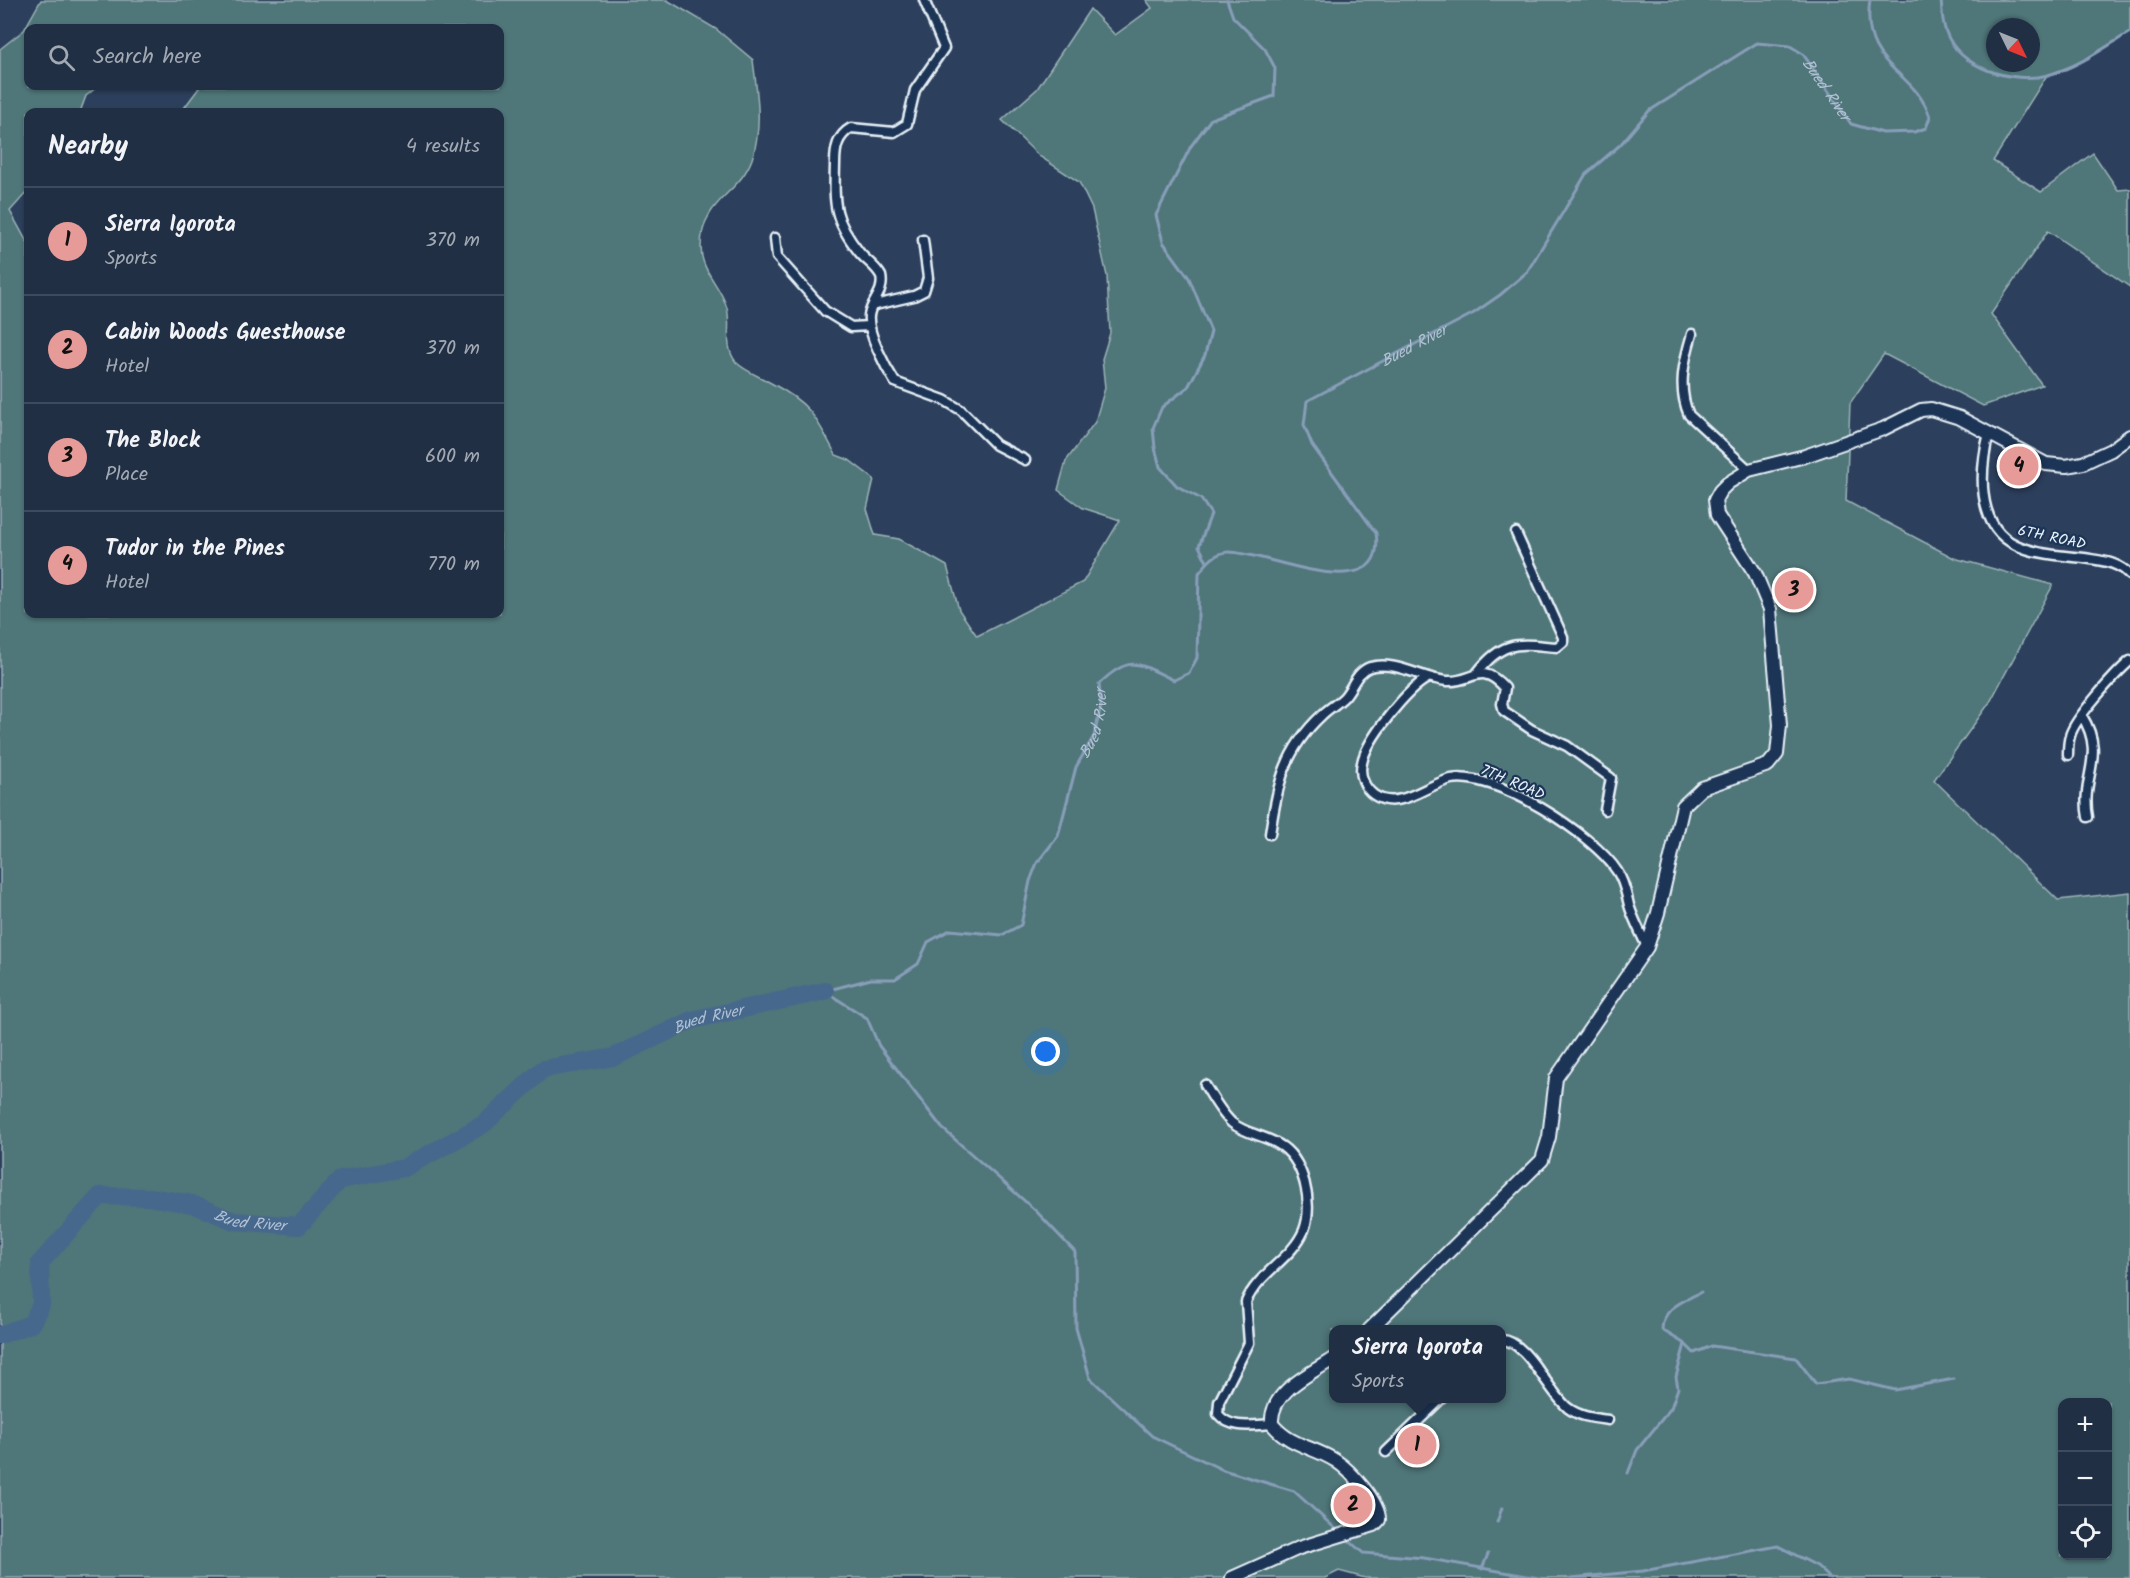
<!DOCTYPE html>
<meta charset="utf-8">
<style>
:root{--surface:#212f45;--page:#29374c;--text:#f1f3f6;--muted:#a2a9b3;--line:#3e4a5e;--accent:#e69b98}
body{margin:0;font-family:Kalam,sans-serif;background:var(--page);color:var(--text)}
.controls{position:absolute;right:18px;bottom:18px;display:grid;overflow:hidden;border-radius:12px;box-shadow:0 2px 4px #0004}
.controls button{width:54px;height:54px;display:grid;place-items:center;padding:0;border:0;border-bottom:2px solid var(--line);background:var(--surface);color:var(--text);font:30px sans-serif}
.compass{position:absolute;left:1986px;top:18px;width:54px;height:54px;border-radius:50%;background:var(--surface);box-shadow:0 2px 4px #0004;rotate:133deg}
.you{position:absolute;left:1046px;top:1052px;width:21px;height:21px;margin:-15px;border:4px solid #fff;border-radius:50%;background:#1a73e8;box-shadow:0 0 0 9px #1a73e833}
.badge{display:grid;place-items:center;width:39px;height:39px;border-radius:50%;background:var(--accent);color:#111;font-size:20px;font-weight:700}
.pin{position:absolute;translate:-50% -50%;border:3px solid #fff;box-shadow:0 2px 6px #0006}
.popup{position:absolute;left:1329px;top:1325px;width:177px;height:78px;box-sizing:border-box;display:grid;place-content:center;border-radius:12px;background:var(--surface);filter:drop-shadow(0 2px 4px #0005);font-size:20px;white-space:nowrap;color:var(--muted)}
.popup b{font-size:22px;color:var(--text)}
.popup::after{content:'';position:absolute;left:50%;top:100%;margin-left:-12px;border:12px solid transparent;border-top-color:var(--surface)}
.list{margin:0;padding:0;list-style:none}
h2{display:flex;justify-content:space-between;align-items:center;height:78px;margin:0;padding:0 24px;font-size:26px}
h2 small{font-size:20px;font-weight:400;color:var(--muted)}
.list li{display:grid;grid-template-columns:39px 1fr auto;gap:18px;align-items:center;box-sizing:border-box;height:108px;padding:0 24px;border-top:2px solid var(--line)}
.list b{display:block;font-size:22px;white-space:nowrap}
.list p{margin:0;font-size:20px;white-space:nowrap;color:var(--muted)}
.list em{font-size:20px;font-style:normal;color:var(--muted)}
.icon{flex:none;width:33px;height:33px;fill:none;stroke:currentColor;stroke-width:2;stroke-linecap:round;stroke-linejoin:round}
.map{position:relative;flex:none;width:2130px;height:1578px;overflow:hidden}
.search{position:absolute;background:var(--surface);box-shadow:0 2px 4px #0004;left:24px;top:24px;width:480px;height:66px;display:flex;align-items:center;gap:15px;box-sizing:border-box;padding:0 21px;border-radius:12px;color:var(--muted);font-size:22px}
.panel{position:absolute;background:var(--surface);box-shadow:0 2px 4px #0004;left:24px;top:108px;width:480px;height:510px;border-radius:12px}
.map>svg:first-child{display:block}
.green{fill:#507679;stroke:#9cb4b8;stroke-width:1.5;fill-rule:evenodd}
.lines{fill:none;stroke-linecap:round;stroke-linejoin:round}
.stream{stroke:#879eb8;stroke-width:3}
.river{stroke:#47678d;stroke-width:18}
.street-casing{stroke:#e8f1f8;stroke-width:13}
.secondary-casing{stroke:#e8f1f8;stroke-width:16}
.street{stroke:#1d3557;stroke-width:8}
.secondary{stroke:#1d3557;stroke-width:12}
.labels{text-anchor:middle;stroke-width:4.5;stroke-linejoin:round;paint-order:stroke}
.street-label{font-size:15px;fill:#e8f1f8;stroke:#1d3557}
.water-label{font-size:16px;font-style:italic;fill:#b0c1d3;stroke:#1d3557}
</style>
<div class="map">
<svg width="2130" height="1578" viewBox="0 0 2130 1578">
<rect width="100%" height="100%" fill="#2c3f5c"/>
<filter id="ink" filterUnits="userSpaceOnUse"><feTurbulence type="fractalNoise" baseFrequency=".0167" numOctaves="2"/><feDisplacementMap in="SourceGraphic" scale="12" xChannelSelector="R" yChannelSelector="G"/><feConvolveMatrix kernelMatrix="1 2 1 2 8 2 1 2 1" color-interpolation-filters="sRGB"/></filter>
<g filter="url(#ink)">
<path class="green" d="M 41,0 L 667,0 L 716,29 L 753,60 C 757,93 763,126 752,159 C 739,195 701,200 701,247 C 701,271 719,284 726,305 C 733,322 722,345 736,362 C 744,371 761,377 771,383 C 812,405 815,416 836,455 L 849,460 L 874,479 L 867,509 L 875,535 L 899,539 L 947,566 L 959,610 L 977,636 L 1083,582 L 1120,520 L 1083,508 L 1058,490 L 1066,461 L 1095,422 L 1105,388 L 1102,359 L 1110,333 L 1107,276 L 1092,209 L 1079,182 L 1039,156 L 1002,120 L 1037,89 L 1090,9 L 1115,35 L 1152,8 L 1146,0 L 2130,0 L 2130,32 L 2079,63 L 2047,75 L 1993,161 L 2041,192 L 2093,153 L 2118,190 L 2130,189 L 2130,287 L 2048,231 L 1991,314 L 2042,385 L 1983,406 L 1884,354 L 1850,403 L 1846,501 L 1954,558 L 2053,585 L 1990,702 L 1934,780 L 2058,900 L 2130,892 L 2130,1578 L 1365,1578 L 1339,1571 L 1325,1578 L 0,1578 L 0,49 L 24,30 ZM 1995,27 L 2031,27 L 2031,63 L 1995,63 ZM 28,28 L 500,28 L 500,86 L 197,86 L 199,88 L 181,112 L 500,112 L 500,614 L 28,614 L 28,244 L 10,211 L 28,191 L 28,112 L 80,112 L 86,96 L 98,86 L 28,86 ZM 1333,1330 L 1501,1330 L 1501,1398 L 1333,1398 ZM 2062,1402 L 2108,1402 L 2108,1556 L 2062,1556 Z"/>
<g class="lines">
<g class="stream">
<path d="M 1941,0 C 1942,10 1942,22 1946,32 C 1960,69 2013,84 2048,75 C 2078,67 2104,48 2130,32"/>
<path d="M 1207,562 L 1199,546 L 1211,514 L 1201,499 L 1177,486 L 1160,467 L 1155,448 L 1153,428 L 1162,407 L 1188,387 L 1205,355 L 1211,331 L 1189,278 L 1163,242 L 1156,215 L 1191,146 L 1211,119 L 1274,96 L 1275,68 L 1265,49 L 1233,17 L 1227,0"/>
<path id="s1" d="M 825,991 L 871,979 L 895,979 L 918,964 L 928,942 L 950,930 L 1002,935 L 1021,925 L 1030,881 L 1037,863 L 1058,836 L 1076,767 L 1094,736 L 1101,706 L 1099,684 C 1131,653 1138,664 1174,680 L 1189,673 L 1197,658 L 1199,573 C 1207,563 1214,553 1228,552 C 1261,550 1388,612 1376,533 L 1312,445 L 1304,425 L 1307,401 L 1474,313 L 1500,295 L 1527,272 L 1586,174 L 1620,145 L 1649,111 L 1757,43 L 1790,46 L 1803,54 L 1851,124 L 1883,133 L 1914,132 L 1926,128 L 1930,117 C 1914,67 1860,69 1870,0"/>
<path d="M 826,992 L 867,1018 L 879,1046 L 942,1128 L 1036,1211 L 1075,1252 L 1076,1328 L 1090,1378 L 1152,1436 L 1223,1470 L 1294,1491 L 1339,1532"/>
<path d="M 1685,1344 L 1694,1353 L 1712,1346 L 1796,1358 L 1816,1384 L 1849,1379 L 1895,1390 L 1954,1379"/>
<path d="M 1628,1473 L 1637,1450 L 1671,1408 L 1678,1388 L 1676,1377 L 1685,1344 L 1662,1330 C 1662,1308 1684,1301 1701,1292"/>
<path d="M 1497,1522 L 1502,1508"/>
<path d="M 1346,1538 L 1363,1553 L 1424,1558 L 1539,1578"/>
<path d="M 1482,1569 L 1488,1554"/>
<path d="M 1571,1578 L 1643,1571 L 1778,1546 L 1817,1566 L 1830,1578"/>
</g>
<path class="river" id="s2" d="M 0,1335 L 31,1324 L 41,1305 L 40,1263 L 100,1196 L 149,1197 L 192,1204 L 234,1221 L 299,1226 L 340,1180 L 404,1168 L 484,1124 L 543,1069 L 614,1057 L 692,1020 L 825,991"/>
<defs>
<path id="street" d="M 924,0 L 944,48 L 915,90 L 907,124 L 894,132 L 851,128 C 837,136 835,149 835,164 C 834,204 833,219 859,252 C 866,261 876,266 881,276 C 885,293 870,302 869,316 C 867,333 886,368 895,382 L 944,400 L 961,410 L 996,445 L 1025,460
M 775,238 L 777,257 L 825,311 L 851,327 L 869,326
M 875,305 L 914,296 L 924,291 L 928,278 L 923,240
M 1692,334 C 1684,361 1677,388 1689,415 L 1749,470
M 1989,433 C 1980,469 1975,526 2016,545 C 2035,554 2063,556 2084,558 C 2101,561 2117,561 2130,575
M 1477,673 C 1503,639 1518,644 1557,647 L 1563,642 L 1563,637 L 1516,533
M 1428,678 C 1408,688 1366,740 1362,763 C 1359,774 1364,788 1374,795 C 1399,812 1427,784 1451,779 C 1494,770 1594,835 1617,871 C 1624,881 1626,893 1629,905 C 1633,919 1641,933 1647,947
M 2082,716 C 2107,756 2080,777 2088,817
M 2068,755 C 2068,749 2068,742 2070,736 C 2074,719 2116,673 2130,661
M 1270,834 C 1277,786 1284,750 1322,715 C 1329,708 1337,704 1344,697 C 1353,687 1356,672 1370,667 C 1396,660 1422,679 1447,681 C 1473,683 1480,660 1505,688 L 1502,704 L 1504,711 L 1532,730 L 1567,746 L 1611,778 L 1605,810
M 1205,1085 C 1213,1098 1221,1113 1232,1123 C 1246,1134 1263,1135 1278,1144 C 1304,1158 1314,1204 1304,1230 C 1292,1259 1258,1273 1246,1302 L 1249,1343 L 1219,1402 L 1218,1414 C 1231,1430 1253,1425 1272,1424
M 1501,1340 C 1525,1338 1550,1394 1568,1408 C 1580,1417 1594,1418 1608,1420
M 1386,1452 L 1442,1398"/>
<path id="secondary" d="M 1369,1330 L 1542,1160 L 1549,1137 L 1556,1078 L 1647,947 L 1658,913 L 1683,806 L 1702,788 L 1768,765 L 1777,754 L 1780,725 L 1770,609 L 1755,573 L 1717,515 L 1715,500 L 1720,491 L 1728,483 L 1749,470 L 1805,456 L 1883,429 L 1921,410 L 1931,409 L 1960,418 L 2046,464 L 2066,466 L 2083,463 L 2111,450 L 2130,436
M 1232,1578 L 1299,1548 L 1374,1525 L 1379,1520 C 1380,1503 1350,1470 1336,1461 C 1313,1446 1291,1447 1272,1424 C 1269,1392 1310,1374 1333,1359"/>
</defs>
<use href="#street" class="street-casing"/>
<use href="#secondary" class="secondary-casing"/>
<use href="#street" class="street"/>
<use href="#secondary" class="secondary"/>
</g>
</g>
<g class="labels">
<g class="street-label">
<text transform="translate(2052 537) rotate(12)" y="5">6TH ROAD</text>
<text transform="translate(1513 782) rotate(23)" y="5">7TH ROAD</text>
</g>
<g class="water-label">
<text dy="6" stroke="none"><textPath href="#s1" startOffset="1732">Bued River</textPath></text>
<text dy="6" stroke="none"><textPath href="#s1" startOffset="1174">Bued River</textPath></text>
<text dy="6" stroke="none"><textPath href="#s1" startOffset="440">Bued River</textPath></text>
<text dy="6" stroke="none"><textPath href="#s2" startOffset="862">Bued River</textPath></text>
<text dy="6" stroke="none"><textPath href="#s2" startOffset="340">Bued River</textPath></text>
</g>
</g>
</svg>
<div class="controls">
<button>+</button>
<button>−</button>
<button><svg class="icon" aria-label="locate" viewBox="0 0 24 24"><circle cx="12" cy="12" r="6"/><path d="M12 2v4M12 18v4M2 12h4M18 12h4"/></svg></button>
</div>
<svg class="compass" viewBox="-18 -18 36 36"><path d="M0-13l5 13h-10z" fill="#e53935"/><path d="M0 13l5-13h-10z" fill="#a2a9b3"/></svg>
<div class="you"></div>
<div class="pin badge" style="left:1417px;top:1445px">1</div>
<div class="popup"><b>Sierra Igorota</b>Sports</div>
<div class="pin badge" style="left:1353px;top:1505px">2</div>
<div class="pin badge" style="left:1794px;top:590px">3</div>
<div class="pin badge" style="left:2019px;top:466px">4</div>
<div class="search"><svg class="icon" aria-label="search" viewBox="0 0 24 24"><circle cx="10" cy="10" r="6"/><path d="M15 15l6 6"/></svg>Search here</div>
<section class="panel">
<h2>Nearby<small>4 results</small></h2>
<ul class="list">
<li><span class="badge">1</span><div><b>Sierra Igorota</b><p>Sports</p></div><em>370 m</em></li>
<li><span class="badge">2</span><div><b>Cabin Woods Guesthouse</b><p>Hotel</p></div><em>370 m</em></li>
<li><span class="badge">3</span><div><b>The Block</b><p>Place</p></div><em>600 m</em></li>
<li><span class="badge">4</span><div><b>Tudor in the Pines</b><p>Hotel</p></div><em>770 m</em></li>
</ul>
</section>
</div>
